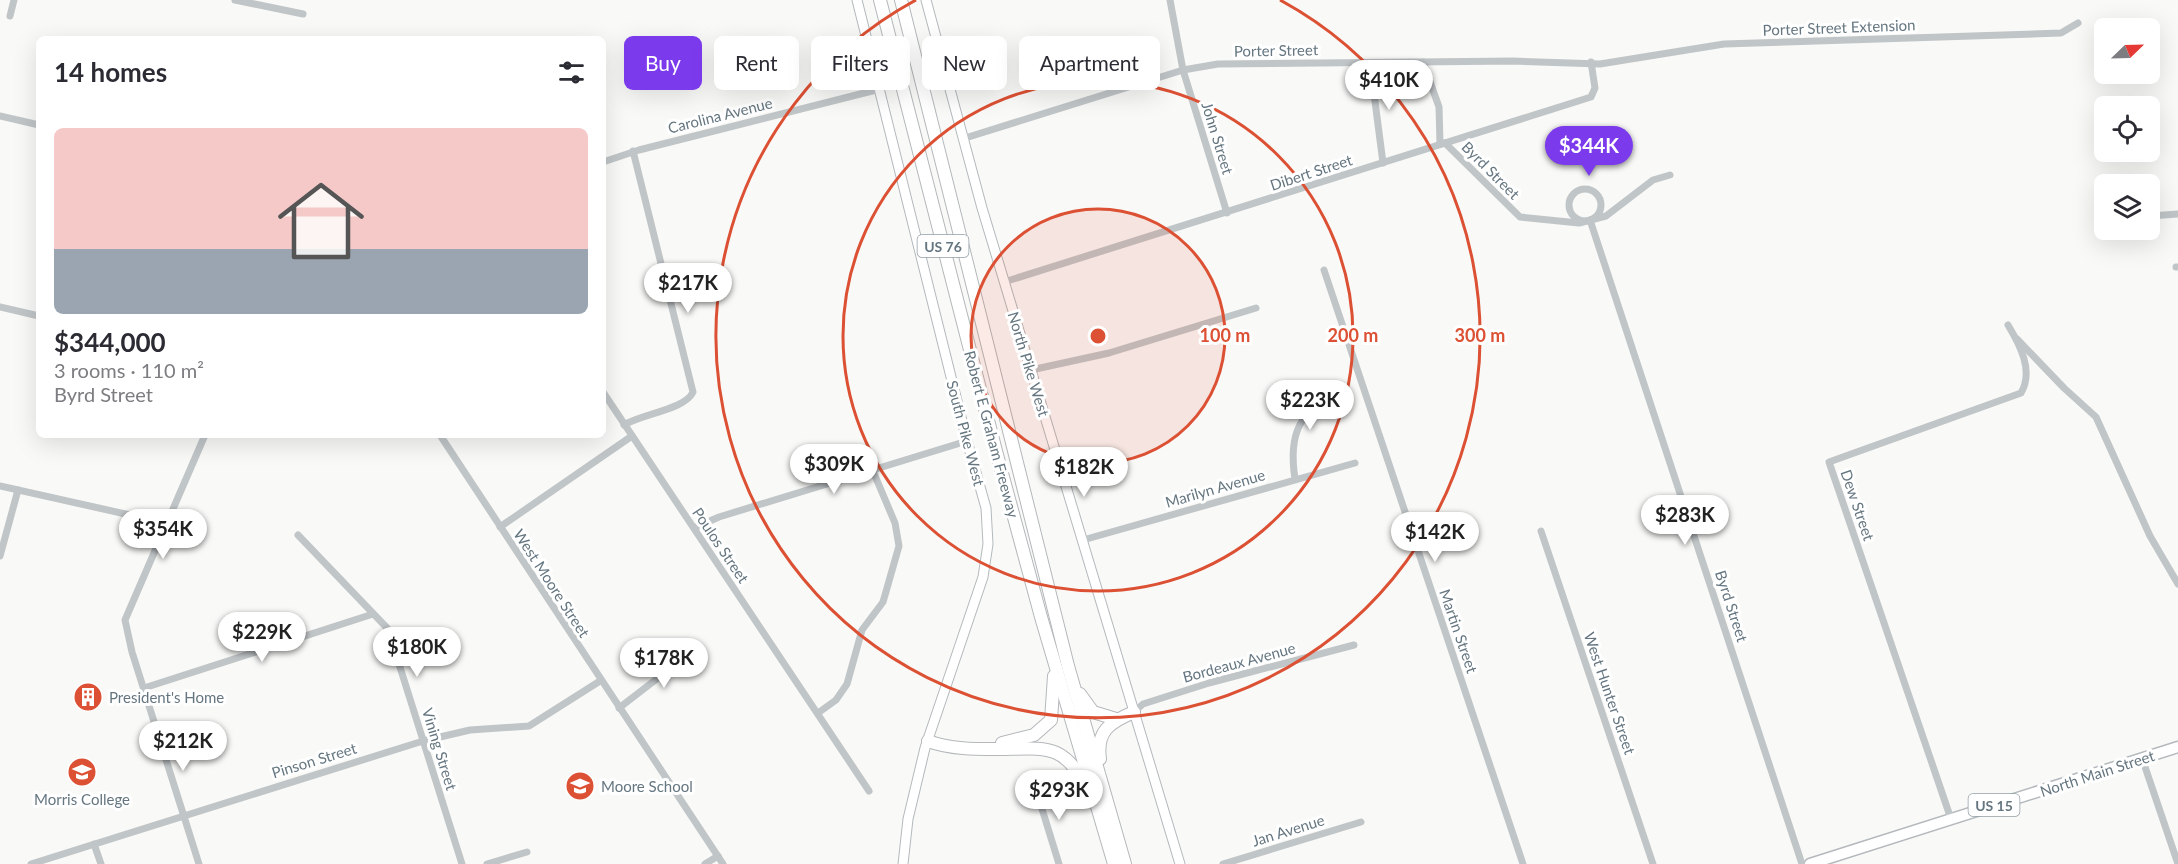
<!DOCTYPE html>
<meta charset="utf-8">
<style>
:root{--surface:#fff;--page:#f7f7f7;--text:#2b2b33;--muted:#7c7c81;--accent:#7c3aed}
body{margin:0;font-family:Lato,sans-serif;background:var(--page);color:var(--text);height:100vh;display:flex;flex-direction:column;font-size:22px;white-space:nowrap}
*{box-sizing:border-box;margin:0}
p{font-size:20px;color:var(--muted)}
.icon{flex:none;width:33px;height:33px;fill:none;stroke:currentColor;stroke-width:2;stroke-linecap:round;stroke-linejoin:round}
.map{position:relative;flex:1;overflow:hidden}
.drawer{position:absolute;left:36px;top:36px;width:570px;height:402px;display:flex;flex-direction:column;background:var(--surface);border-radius:9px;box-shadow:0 6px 24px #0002}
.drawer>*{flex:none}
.banner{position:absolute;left:624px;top:36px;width:570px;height:54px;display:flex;gap:12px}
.needle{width:39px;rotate:67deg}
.tools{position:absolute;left:2094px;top:18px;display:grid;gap:12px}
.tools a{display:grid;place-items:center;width:66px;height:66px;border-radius:9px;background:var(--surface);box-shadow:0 6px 24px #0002;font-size:30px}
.price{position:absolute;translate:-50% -51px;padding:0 14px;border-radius:21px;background:#fff;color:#222;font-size:20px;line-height:39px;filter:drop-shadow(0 2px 3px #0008)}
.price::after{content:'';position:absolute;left:50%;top:36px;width:18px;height:14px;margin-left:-9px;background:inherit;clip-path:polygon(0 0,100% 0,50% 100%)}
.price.selected{background:var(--accent);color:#fff}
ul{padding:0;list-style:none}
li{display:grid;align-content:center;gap:12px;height:318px;padding:0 18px}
li span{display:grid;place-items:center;height:186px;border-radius:9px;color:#555}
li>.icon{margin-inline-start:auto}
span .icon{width:108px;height:108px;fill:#fffc;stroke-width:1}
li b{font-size:26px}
h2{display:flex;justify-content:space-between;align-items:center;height:72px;padding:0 18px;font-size:26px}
.pill{padding:0 21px;border-radius:9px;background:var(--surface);box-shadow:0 6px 24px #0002;font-size:21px;line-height:54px}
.pill.selected{background:var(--accent);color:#fff}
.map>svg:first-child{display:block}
</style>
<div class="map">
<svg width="2178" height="864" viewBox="0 0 2178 864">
<rect width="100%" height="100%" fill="#f9f9f7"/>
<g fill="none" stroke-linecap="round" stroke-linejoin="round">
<!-- secondary casing -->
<g stroke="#b3b9bd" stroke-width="11">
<g id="secondary">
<path d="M857,0L967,441L986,508L988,544L983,577L925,748L908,819L903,864"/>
<path d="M926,0L982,208L1180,864"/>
</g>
</g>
<!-- primary casing -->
<g stroke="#b4b9bd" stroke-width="13">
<path id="primary" d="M1810,864L2178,747"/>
</g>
<!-- highway casing -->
<g stroke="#b4b8bb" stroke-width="14">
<g id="highway">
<path d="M880,0L996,451L1041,617L1114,864"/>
<path d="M901,0L1068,666L1125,864"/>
<path d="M1080,694L1093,712L1116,719"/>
<path d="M928,741C952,750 980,749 1006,749C1048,748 1065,745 1087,788"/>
<path d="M1002,743L1034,735L1051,720L1054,676"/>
<path d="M1100,759C1096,731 1110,722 1134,712"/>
</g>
</g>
<!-- street -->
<g stroke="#c0c5c8" stroke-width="7">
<path d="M235,0L303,14"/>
<path d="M1170,0L1183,70L1227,213"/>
<path d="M10,16L14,0"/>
<path d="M1423,62L1439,107L1440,144"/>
<path d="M1370,63L1383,163"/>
<path d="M0,116L39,125"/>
<path d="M962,139L1183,70L1218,64L1513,61L1600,64L1724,44L2061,33L2078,23"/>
<path d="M1445,143L1520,217L1579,223L1606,216L1653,180L1670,175"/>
<path d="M603,162L639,150L880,89"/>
<circle cx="1585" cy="205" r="16"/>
<path d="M2150,216L2178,214"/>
<path d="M1590,220L1802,864"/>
<path d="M2106,230L2111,234L2125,230"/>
<path d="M2176,267H2178"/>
<path d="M1324,270L1523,864"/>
<path d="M1004,282L1591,97L1595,88L1591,62"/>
<path d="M0,307L39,316"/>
<path d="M2017,339L2064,388L2096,417L2150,536L2178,584"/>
<path d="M1031,370L1109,353L1256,308"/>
<path d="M603,392L869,791"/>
<path d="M624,425C642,414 686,409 693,392L633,151"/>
<path d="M440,435L723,864"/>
<path d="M1295,479C1288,434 1299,409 1342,392"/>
<path d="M0,486L166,523"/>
<path d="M500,527L632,436"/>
<path d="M694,528L719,517L967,441"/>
<path d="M1541,531L1653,864"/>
<path d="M298,535L388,629L462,864"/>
<path d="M1083,540L1355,463"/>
<path d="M0,556L18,490"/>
<path d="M144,688L373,614"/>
<path d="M619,708L693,651"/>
<path d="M1134,712L1143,704L1209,683L1354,645"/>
<path d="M818,713L836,700L847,684L862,630L883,602L899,546L895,523L873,471"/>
<path d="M2142,758L2178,864"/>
<path d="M1035,786L1059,864"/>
<path d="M1951,819L1829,462L2021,393C2034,371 2020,345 2008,325"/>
<path d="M94,844L101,864"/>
<path d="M31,864L423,741L470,730L529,726L600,681"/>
<path d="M199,864L132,652L125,620L205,435"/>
<path d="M487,864L527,852"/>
<path d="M705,864L718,856"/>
<path d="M1223,864L1361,822"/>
</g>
<!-- secondary -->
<use href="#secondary" stroke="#fff" stroke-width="9"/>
<!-- primary -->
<use href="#primary" stroke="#fff" stroke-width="10"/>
<!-- highway -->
<use href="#highway" stroke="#fff" stroke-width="12"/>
</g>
<!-- distance rings -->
<circle cx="1098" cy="336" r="127" fill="#dc5033" fill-opacity=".12"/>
<g fill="none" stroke="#dc5033" stroke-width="3">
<circle cx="1098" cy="336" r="127"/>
<circle cx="1098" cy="336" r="255"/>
<path d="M1280 0A382 382 0 1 1 916 0"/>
</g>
<!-- icons -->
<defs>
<g id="building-disc" transform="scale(1.5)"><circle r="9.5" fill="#dc5033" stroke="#fff"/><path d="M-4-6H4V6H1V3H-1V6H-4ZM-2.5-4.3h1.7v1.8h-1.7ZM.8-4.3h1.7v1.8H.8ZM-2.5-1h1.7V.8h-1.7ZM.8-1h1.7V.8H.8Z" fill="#fff"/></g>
<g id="university-disc" transform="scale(1.5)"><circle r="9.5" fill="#dc5033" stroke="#fff"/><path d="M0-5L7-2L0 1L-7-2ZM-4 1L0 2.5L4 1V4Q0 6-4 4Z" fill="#fff"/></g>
<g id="school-disc" transform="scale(1.5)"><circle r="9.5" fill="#dc5033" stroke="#fff"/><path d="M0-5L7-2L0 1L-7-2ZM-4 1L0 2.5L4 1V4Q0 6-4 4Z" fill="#fff"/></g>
</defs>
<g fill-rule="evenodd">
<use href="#building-disc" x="88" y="697"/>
<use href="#university-disc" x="82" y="772"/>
<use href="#school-disc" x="580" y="786"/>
</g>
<g text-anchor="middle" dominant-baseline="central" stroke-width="6" stroke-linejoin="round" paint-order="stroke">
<!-- shield labels -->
<g fill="#fff" stroke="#939fa6" stroke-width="1.5">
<rect x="917.5" y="235" width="51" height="22" rx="4.5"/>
<rect x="1968.5" y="794" width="51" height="22" rx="4.5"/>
</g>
<g font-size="14" font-weight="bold" fill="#657680">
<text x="943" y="246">US 76</text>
<text x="1994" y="805">US 15</text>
</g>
<!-- street labels -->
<g font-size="15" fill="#657680" stroke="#fff">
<text transform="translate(1839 27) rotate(-2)">Porter Street Extension</text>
<text transform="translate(1276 50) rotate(-1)">Porter Street</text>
<text transform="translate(720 115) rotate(-14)">Carolina Avenue</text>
<text transform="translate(1218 138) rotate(73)">John Street</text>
<text transform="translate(1491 170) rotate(45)">Byrd Street</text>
<text transform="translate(1311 172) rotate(-18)">Dibert Street</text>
<text transform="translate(1029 364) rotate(73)">North Pike West</text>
<text transform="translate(966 433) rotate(75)">South Pike West</text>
<text transform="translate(992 434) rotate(75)">Robert E Graham Freeway</text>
<text transform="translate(1215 488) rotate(-16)">Marilyn Avenue</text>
<text transform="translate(1858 505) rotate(71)">Dew Street</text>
<text transform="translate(721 545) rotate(56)">Poulos Street</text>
<text transform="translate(552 583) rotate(57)">West Moore Street</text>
<text transform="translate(1732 606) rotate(72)">Byrd Street</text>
<text transform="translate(1459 631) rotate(71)">Martin Street</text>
<text transform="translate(1239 662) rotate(-15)">Bordeaux Avenue</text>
<text transform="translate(1610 693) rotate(71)">West Hunter Street</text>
<text transform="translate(440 749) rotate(73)">Vining Street</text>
<text transform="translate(314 760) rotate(-17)">Pinson Street</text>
<text transform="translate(2097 773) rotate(-18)">North Main Street</text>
<text transform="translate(1288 830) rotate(-17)">Jan Avenue</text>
</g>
<!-- poi labels -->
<g font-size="15" fill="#657680" stroke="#fff" text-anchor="start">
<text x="109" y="697">President's Home</text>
<text x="601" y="786">Moore School</text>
<text x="82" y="799" text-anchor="middle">Morris College</text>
</g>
</g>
<circle cx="1098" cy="336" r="9" fill="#dc5033" stroke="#fff" stroke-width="3"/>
<g font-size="18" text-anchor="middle" font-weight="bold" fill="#dc5033" stroke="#fff" stroke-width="6" stroke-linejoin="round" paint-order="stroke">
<text x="1225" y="342">100 m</text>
<text x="1353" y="342">200 m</text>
<text x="1480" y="342">300 m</text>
</g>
</svg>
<div class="tools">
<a><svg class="needle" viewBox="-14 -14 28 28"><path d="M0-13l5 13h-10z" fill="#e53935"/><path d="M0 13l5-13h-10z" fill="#7c7c81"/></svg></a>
<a><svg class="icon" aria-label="locate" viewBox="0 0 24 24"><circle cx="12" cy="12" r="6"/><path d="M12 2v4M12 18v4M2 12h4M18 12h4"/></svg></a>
<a><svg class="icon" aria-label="layers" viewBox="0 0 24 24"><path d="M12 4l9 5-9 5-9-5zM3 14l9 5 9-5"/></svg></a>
</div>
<b class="price" style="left:1389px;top:111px">$410K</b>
<b class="price selected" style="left:1589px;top:177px">$344K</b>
<b class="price" style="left:688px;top:314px">$217K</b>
<b class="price" style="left:1310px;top:431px">$223K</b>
<b class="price" style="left:834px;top:495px">$309K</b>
<b class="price" style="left:1084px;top:498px">$182K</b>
<b class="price" style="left:1685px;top:546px">$283K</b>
<b class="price" style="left:163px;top:560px">$354K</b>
<b class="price" style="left:1435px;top:563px">$142K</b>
<b class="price" style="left:262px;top:663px">$229K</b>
<b class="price" style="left:417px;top:678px">$180K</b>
<b class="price" style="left:664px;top:689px">$178K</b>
<b class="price" style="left:183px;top:772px">$212K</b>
<b class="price" style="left:1059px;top:821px">$293K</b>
<div class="banner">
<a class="pill selected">Buy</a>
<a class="pill">Rent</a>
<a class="pill">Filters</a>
<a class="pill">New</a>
<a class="pill">Apartment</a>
</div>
<section class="drawer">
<h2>14 homes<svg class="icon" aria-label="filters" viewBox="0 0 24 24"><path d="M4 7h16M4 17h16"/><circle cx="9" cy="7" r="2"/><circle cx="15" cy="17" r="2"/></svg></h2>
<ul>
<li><span style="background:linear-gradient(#f6c9c9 65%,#9aa5b1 0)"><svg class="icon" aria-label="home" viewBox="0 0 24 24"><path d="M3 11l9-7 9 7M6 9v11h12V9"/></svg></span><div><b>$344,000</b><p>3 rooms · 110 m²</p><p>Byrd Street</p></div></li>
</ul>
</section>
</div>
